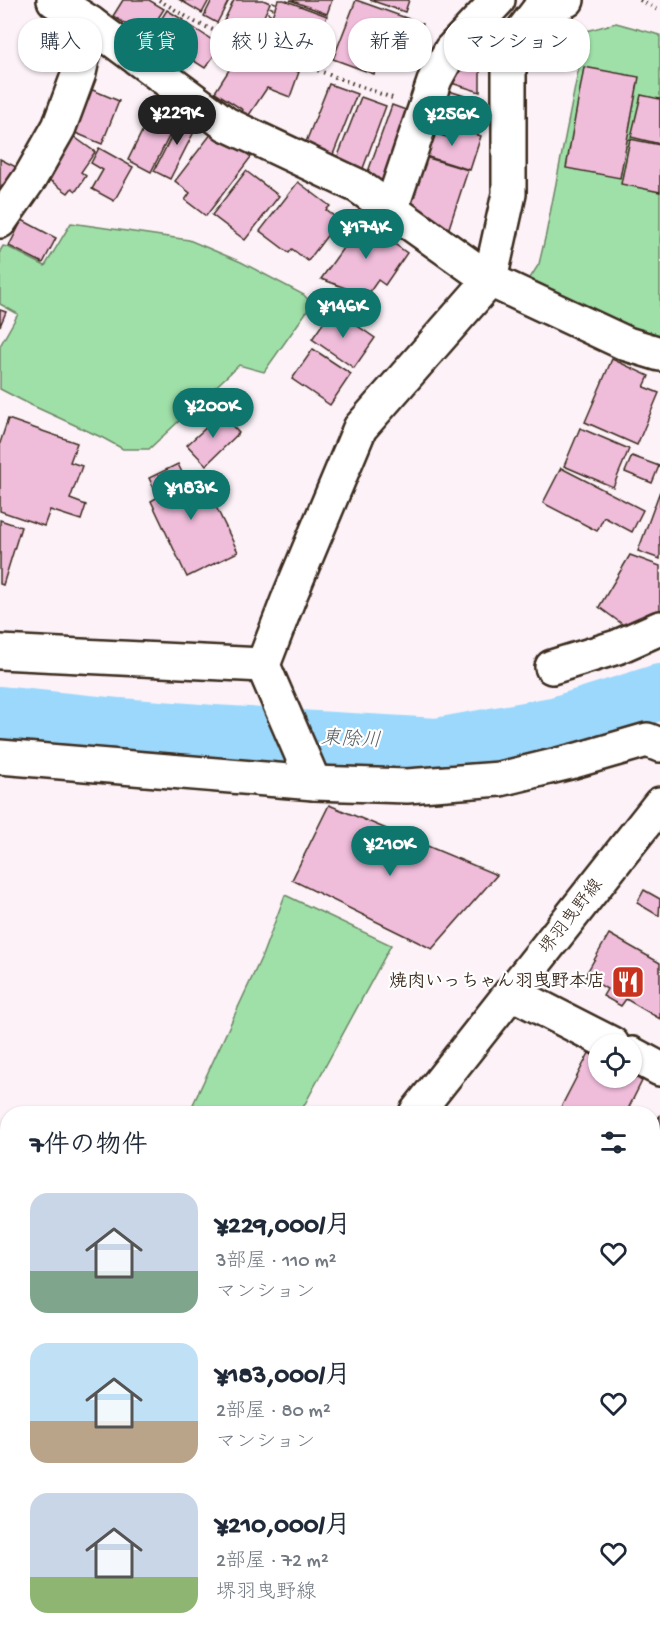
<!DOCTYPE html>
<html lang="ja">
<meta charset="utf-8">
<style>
:root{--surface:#fff;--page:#f6f6f7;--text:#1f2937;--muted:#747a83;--accent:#0f766e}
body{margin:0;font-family:"Gochi Hand","Klee One",sans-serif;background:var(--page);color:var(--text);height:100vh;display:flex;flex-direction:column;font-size:22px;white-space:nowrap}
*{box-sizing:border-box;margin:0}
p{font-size:20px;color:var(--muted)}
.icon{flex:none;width:33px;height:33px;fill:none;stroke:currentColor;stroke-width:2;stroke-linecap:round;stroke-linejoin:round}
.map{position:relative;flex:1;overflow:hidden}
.side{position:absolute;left:0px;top:1106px;width:660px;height:536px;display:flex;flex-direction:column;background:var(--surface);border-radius:24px 24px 0 0;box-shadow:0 2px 4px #0004}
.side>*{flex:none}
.guide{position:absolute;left:18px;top:18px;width:624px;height:54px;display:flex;gap:12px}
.controls{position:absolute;left:588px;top:1034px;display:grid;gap:12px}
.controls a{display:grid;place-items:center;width:54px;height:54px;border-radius:50%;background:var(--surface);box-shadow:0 2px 4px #0004;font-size:30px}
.price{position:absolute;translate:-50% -51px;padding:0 14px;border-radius:21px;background:var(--accent);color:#fff;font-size:20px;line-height:39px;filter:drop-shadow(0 2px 3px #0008)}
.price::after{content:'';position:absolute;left:50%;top:36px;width:18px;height:14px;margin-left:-9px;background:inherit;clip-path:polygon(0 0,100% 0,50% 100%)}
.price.current{background:#222;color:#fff}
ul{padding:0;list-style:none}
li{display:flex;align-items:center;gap:18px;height:150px;padding:0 30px}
li span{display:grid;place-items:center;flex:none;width:168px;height:120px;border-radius:18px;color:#555}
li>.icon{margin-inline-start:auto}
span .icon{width:72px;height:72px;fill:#fffc;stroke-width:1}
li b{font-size:26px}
h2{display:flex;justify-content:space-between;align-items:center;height:72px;padding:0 30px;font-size:26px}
.chip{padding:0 21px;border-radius:24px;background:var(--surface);box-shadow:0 2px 4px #0004;font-size:21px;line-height:54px}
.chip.current{background:var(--accent);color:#fff}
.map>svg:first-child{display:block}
</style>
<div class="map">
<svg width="660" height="1640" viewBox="0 0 660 1640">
<rect width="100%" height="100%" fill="#fcf2f8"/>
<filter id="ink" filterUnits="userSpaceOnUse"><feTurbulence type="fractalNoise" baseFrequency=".0167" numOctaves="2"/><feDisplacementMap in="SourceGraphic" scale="12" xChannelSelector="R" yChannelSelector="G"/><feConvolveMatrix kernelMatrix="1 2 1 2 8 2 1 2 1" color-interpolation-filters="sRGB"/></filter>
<g filter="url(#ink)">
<!-- green -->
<g fill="#9fe0a9" stroke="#6d8564" stroke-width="1.5">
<path d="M616,23L660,35V337L523,289L539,264L546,234L586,31Z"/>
<path d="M71,223L189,240L241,262L304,295L312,304L264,372L239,365L149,449H123L103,438L31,405L0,389V346L18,314L0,304V251L3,246L8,247L45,266Z"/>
<path d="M285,895L391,945L300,1113H189L262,956Z"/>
</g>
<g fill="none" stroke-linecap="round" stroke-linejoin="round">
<!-- river -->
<path stroke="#9bd8fc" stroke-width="56" d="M0,714L119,726L213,733L437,746L558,724L660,692"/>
</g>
<!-- building -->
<g fill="#efbcda" stroke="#3b2a1e" stroke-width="1.5">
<path d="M123,0H149L164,9L146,37L113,16Z"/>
<path d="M180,0H209L202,13Z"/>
<path d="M212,0H229L217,23L204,16Z"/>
<path d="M234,0H263L270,3L253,40L222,25Z"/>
<path d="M278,0H284L327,16L318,40L312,39L308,50L292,44L290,51L270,44L273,37L265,34Z"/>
<path d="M290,0H332L327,14Z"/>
<path d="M356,0L423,24L409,64L381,54L374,74L333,59Z"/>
<path d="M370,0H409L405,12Z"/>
<path d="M167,10L183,20L162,53L146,43Z"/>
<path d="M185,22L221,46L205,68L188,57L181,68L162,55Z"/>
<path d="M497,24L481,60L461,53Z"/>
<path d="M243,48L261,59L262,57L299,72L290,97L267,88L245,121L238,117L243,110L215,92Z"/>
<path d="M460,57L480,64V92L445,81Z"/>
<path d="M584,67L639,77L620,178L566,168Z"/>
<path d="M329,84L357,94L332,157L304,147Z"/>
<path d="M83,86L119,101L102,144L66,129Z"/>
<path d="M443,89L468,97L463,114L457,113L454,126L448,124L445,135L431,130Z"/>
<path d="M160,95L184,107L151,172L128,160Z"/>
<path d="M641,95L660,99V144L631,137Z"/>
<path d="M361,97L386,106L362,171L336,161Z"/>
<path d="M392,105L414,113L384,187L365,180Z"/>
<path d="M184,112L200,120L170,179L154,171Z"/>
<path d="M451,127L481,136L470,170L419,154L426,131L447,137Z"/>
<path d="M215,129L251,157L206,216L185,200L190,193L175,181Z"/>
<path d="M66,131L95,152L81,172L86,176L76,191L72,188L68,193L38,172Z"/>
<path d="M630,139L660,145V192L621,184Z"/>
<path d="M99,148L133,167L114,201L92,189L103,170L91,163Z"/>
<path d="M415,154L468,170L446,237L408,211Z"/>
<path d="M0,159L18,168L0,201Z"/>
<path d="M246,171L279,196L245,240L212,215Z"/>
<path d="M298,182L330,206L326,210L339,220L308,261L292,249L289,253L260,231Z"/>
<path d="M22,220L56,238L43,263L9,246Z"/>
<path d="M363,220L379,232L384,226L397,235L392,242L407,253L385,285L378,280L367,296L321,279Z"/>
<path d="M333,309L375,338L354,368L312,339Z"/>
<path d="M0,310L6,312L0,326Z"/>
<path d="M313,349L351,374L330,405L292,379Z"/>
<path d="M612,359L649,376L644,387L659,393L637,445L585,422Z"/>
<path d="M221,414L239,433L206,465L187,445Z"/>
<path d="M8,419L77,443L70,462L82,466L70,499L86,505L81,520L50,510L44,526L0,511V443Z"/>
<path d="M580,428L629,449L613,487L564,466Z"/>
<path d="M632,456L659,466L652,483L625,472Z"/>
<path d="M178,464L187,483L201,476L238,552L187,577L151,501L158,497L149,478Z"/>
<path d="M561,468L643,510L632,532L604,517L597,531L543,503Z"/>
<path d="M660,491V559L638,551Z"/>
<path d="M0,520L21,527L3,585L0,584Z"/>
<path d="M630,555L660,566V616L629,629L599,607Z"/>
<path d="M329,805L497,875L432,949L292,880Z"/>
<path d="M644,890L660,899L659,916L637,903Z"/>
<path d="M609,934L660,963V1019L626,999L621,1006L603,996L607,989L585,976Z"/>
<path d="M589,1053L598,1058V1077H632V1075L642,1081L626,1113H558Z"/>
<path d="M660,1115V1204L658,1208L652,1205V1129Z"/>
<path d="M655,1211L660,1214V1240L652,1236V1216Z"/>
<path d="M0,1378L8,1382V1451L0,1464Z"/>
<path d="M652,1499L660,1504V1530L656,1537L652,1535Z"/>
<path d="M0,1515L8,1520L7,1555L0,1551Z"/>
<path d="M138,1634H165L170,1640H142Z"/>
<path d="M168,1634H195L186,1640H173Z"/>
<path d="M220,1634H229L232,1638L230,1640H225Z"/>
<path d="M408,1634H413L422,1640H403Z"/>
<path d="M428,1634H471L473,1635L470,1640H430L426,1637Z"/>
<path d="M484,1634H518L525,1638L524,1640H489L483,1636Z"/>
<path d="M558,1634H611L607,1640H557L555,1639Z"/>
</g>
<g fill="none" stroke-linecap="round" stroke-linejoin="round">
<!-- service casing -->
<g stroke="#3b2a1e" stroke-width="22">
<g id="service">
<path d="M652,1368L660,1372"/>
<path d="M304,1634V1640"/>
<path d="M390,1640L394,1634"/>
</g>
</g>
<!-- minor casing -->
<g stroke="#3b2a1e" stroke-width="38">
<g id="minor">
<path d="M54,0L90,23L226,124L358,186L490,280L627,344L660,354"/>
<path d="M391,209L435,79L451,50L498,0"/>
<path d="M0,221L30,178L59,127L79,73L90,23"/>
<path d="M0,652L263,665"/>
<path d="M552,667L617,647L660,628"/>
<path d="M0,757L314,783L407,786L500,779L574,761L647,740L660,745"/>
<path d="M314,783L263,665L288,600L360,428L490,280L509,194V49L541,7L567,0"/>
<path d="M512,993L612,1044"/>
<path d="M632,1054L660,1069"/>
</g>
</g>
<!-- primary casing -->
<g stroke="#3b2a1e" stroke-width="38">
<g id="primary">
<path d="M416,1113L660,804"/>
<path d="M0,1638L8,1629"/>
</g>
</g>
<!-- path -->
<g stroke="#3b2a1e" stroke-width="4" stroke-dasharray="1.5 4.5" stroke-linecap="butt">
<path d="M159,0L195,22L238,41L395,99"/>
<path d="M640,0L660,11"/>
<path d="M254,47L275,0"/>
</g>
<!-- service -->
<use href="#service" stroke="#fff" stroke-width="18"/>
<!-- minor -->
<use href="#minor" stroke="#fff" stroke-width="33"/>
<!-- primary -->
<use href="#primary" stroke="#fff" stroke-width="33"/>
</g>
</g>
<!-- icons -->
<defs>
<g id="restaurant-square" transform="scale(1.725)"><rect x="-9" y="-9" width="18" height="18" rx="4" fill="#c8321e" stroke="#fff"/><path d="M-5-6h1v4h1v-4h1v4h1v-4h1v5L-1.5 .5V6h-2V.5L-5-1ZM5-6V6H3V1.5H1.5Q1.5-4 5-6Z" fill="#fff"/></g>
</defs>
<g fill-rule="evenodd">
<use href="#restaurant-square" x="628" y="982"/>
</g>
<g text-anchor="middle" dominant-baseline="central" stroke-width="4.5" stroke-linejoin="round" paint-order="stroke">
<!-- street labels -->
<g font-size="18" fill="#3b2a1e" stroke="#fff">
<text transform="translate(572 917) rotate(-52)">堺羽曳野線</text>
</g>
<!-- poi labels -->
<g font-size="18" font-weight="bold" fill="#3b2a1e" stroke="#fff" text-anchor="end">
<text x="605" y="982">焼肉いっちゃん羽曳野本店</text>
</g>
<!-- water labels -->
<g font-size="20" font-style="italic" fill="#585e61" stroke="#fff">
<text transform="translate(351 741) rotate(3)">東除川</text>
</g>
</g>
</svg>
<div class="controls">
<a><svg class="icon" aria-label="locate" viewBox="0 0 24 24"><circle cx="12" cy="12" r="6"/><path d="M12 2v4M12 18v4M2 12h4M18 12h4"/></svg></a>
</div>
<b class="price current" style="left:177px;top:146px">¥229K</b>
<b class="price" style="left:452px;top:147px">¥256K</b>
<b class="price" style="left:366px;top:260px">¥174K</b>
<b class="price" style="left:343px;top:339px">¥146K</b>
<b class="price" style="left:213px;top:439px">¥200K</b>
<b class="price" style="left:191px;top:521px">¥183K</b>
<b class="price" style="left:390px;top:877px">¥210K</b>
<div class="guide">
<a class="chip">購入</a>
<a class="chip current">賃貸</a>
<a class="chip">絞り込み</a>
<a class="chip">新着</a>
<a class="chip">マンション</a>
</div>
<section class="side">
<h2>7件の物件<svg class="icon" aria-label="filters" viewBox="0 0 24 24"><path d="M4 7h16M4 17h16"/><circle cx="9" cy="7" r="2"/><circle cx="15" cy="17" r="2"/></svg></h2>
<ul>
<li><span style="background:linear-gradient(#c9d6e8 65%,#7fa58c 0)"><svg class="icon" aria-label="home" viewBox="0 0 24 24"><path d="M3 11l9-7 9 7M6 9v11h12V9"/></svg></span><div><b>¥229,000/月</b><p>3部屋 · 110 m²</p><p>マンション</p></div><svg class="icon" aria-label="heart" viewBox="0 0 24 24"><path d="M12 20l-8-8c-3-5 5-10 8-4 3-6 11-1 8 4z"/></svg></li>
<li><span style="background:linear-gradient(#bfe0f5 65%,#b9a48a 0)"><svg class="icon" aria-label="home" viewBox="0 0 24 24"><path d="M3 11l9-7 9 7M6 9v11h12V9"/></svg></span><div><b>¥183,000/月</b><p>2部屋 · 80 m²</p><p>マンション</p></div><svg class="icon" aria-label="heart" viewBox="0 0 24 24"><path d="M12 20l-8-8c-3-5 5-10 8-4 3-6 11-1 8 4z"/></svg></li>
<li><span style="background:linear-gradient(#c9d6e8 70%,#8fb573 0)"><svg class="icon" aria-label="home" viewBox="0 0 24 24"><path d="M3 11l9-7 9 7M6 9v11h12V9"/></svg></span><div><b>¥210,000/月</b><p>2部屋 · 72 m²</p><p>堺羽曳野線</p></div><svg class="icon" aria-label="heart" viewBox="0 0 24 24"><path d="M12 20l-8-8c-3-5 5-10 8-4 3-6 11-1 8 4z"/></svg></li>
</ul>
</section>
</div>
